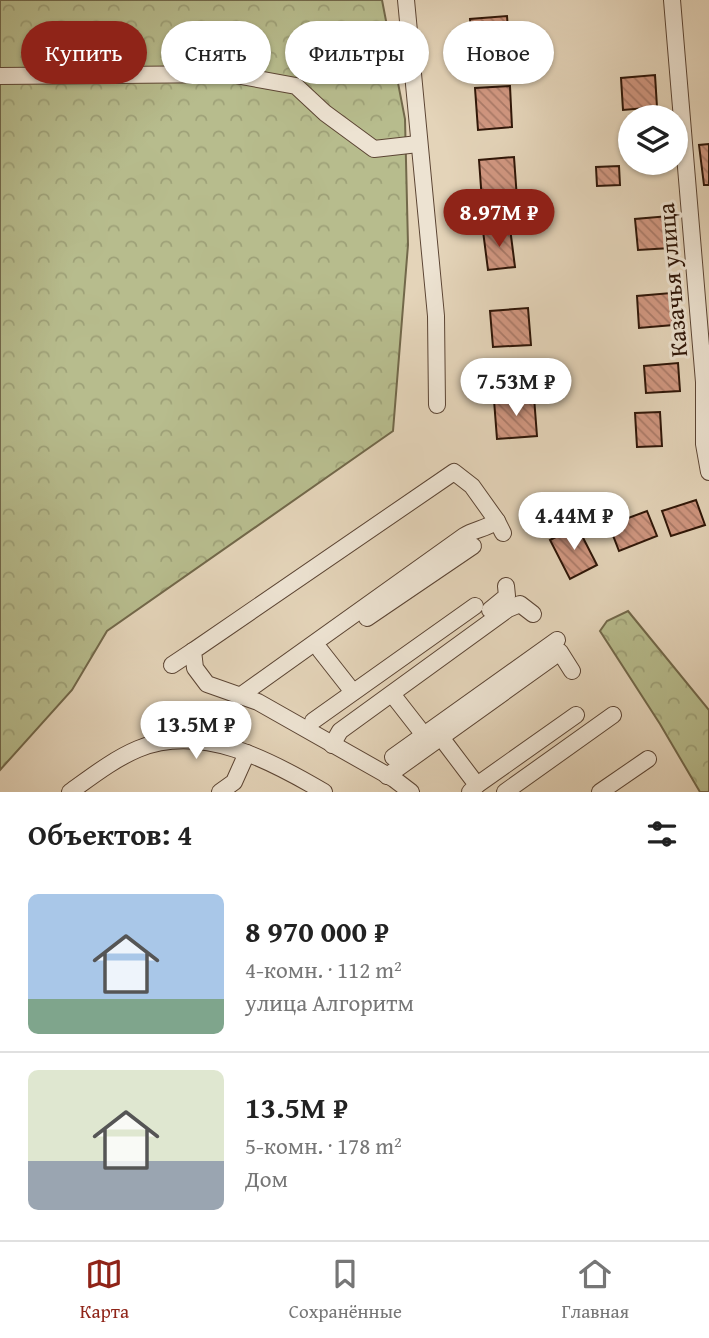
<!DOCTYPE html>
<html lang="ru">
<meta charset="utf-8">
<style>
:root{--surface:#fff;--page:#f2f2f2;--text:#222;--muted:#767676;--line:#e0e0e0;--accent:#8f2418}
body{margin:0;font-family:"Gentium Book Plus",serif;background:var(--page);color:var(--text);height:100vh;display:flex;flex-direction:column;font-size:26px;white-space:nowrap}
*{box-sizing:border-box;margin:0}
p{font-size:23px;color:var(--muted)}
.icon{flex:none;width:38px;height:38px;fill:none;stroke:currentColor;stroke-width:2;stroke-linecap:round;stroke-linejoin:round}
.map{position:relative;height:792px;overflow:hidden}
.sheet{display:flex;flex-direction:column;background:var(--surface);flex:1}
.sheet>*{flex:none}
.top-card{position:absolute;left:21px;top:21px;width:668px;height:63px;display:flex;gap:14px}
.fabs{position:absolute;left:618px;top:105px;display:grid;gap:14px}
.fabs a{display:grid;place-items:center;width:70px;height:70px;border-radius:50%;background:var(--surface);box-shadow:0 2px 5px #0004;font-size:35px}
.price{position:absolute;translate:-50% -60px;padding:0 16px;border-radius:24px;background:#fff;color:#222;font-size:23px;line-height:46px;filter:drop-shadow(0 2px 4px #0008)}
.price::after{content:'';position:absolute;left:50%;top:42px;width:21px;height:16px;margin-left:-10px;background:inherit;clip-path:polygon(0 0,100% 0,50% 100%)}
.price.active{background:var(--accent);color:#fff}
ul{padding:0;list-style:none}
li{display:flex;align-items:center;gap:21px;height:175px;padding:0 28px}
li+li{border-top:2px solid var(--line)}
li span{display:grid;place-items:center;flex:none;width:196px;height:140px;border-radius:10px;color:#555}
li>.icon{margin-inline-start:auto}
span .icon{width:84px;height:84px;fill:#fffc;stroke-width:1}
li b{font-size:30px}
h2{display:flex;justify-content:space-between;align-items:center;height:84px;padding:0 28px;font-size:30px}
.chip{padding:0 24px;border-radius:32px;background:var(--surface);box-shadow:0 2px 5px #0004;font-size:24px;line-height:63px}
.chip.active{background:var(--accent);color:#fff}
.tabs{display:flex;justify-content:space-around;align-items:center;height:98px;border-top:2px solid var(--line);background:var(--surface);font-size:19px;color:var(--muted)}
.tabs a{display:grid;justify-items:center;gap:4px}
.tabs .active{color:var(--accent)}
.map>svg:first-child{display:block}
</style>
<div class="map">
<svg width="709" height="792" viewBox="0 0 709 792">
<defs>
<pattern id="forest-crowns" width="20" height="18" patternUnits="userSpaceOnUse" patternTransform="scale(1.75)"><rect width="20" height="18" fill="#b7bc8d"/><path d="M2 6a3 3 0 1 1 6 0M12 15a3 3 0 1 1 6 0" fill="none" stroke="#9ea178"/></pattern>
<pattern id="building-back-hatch" width="6" height="6" patternUnits="userSpaceOnUse" patternTransform="scale(1.75)"><rect width="6" height="6" fill="#d19781"/><path d="M-1 5l2 2M0 0l6 6M5-1l2 2" fill="none" stroke="#aa7a68"/></pattern>
</defs>
<rect width="100%" height="100%" fill="#e4d4b9"/>
<filter id="stains"><feTurbulence type="fractalNoise" baseFrequency=".00286" numOctaves="4"/><feColorMatrix values="0 0 0 0 .2 0 0 0 0 .09 0 0 0 0 .02 0 0 0 .5 -.17"/></filter>
<radialGradient id="worn" r=".72"><stop offset=".6" stop-color="#630" stop-opacity="0"/><stop offset="1" stop-color="#630" stop-opacity=".3"/></radialGradient>
<!-- forest -->
<g fill="url(#forest-crowns)" stroke="#72684a" stroke-width="2">
<path d="M0,0H382L405,119L408,245L393,431L107,631L72,690L0,770Z"/>
<path d="M628,611L709,710V792H700L660,724L600,631L607,621Z"/>
</g>
<!-- building -->
<g fill="url(#building-back-hatch)" stroke="#2e1507" stroke-width="2">
<path d="M507,16L510,58L473,61L470,19Z"/>
<path d="M655,75L657,107L623,110L621,78Z"/>
<path d="M510,86L512,127L478,130L475,88Z"/>
<path d="M709,144V185H704L699,145Z"/>
<path d="M514,157L517,199L482,201L479,160Z"/>
<path d="M619,166L620,185L597,186L596,167Z"/>
<path d="M669,216L671,248L638,250L635,219Z"/>
<path d="M510,228L515,267L488,270L483,231Z"/>
<path d="M671,293L673,325L639,328L637,296Z"/>
<path d="M528,308L531,345L493,347L490,311Z"/>
<path d="M678,363L680,391L646,393L644,366Z"/>
<path d="M534,397L537,436L497,439L494,400Z"/>
<path d="M660,412L662,446L637,447L635,413Z"/>
<path d="M696,500L705,525L671,536L662,511Z"/>
<path d="M647,511L657,536L619,551L609,525Z"/>
<path d="M577,526L597,565L570,579L550,540Z"/>
</g>
<g fill="none" stroke-linecap="round" stroke-linejoin="round">
<!-- minor casing -->
<g stroke="#5c4534" stroke-width="18">
<g id="minor">
<path d="M406,0L436,316L437,405"/>
<path d="M672,0L704,382V444L709,472"/>
<path d="M0,76L230,74L296,86L325,113L374,149L418,144"/>
<path d="M490,610L507,596L506,586"/>
<path d="M367,618L473,546"/>
<path d="M320,650L353,692"/>
<path d="M172,665L193,651"/>
<path d="M392,694L424,735"/>
<path d="M240,696L464,536C475,529 486,529 497,521L503,533"/>
<path d="M313,721L475,606"/>
<path d="M446,744L477,785L470,792"/>
<path d="M332,745L340,731L508,609L520,604L533,614"/>
<path d="M393,757L557,640"/>
<path d="M387,776L560,652L572,671"/>
<path d="M477,785L576,715"/>
<path d="M70,792C91,777 114,759 138,749C201,723 270,760 324,792"/>
<path d="M220,792L234,782L247,753"/>
<path d="M411,792L394,779L258,702L207,684L195,668L193,651L454,472L472,486L497,521"/>
<path d="M505,792L613,715"/>
<path d="M600,792L648,759"/>
</g>
</g>
<!-- minor -->
<use href="#minor" stroke="#ede3d2" stroke-width="16"/>
</g>
<g text-anchor="middle" dominant-baseline="central" stroke-width="6" stroke-linejoin="round" paint-order="stroke">
<!-- street labels -->
<g font-size="24" fill="#2e1507" stroke="#ede3d2">
<text transform="translate(672 280) rotate(-95)">Казачья улица</text>
</g>
</g>
<rect width="100%" height="100%" filter="url(#stains)"/>
<rect width="100%" height="100%" fill="url(#worn)"/>
</svg>
<div class="fabs">
<a><svg class="icon" aria-label="layers" viewBox="0 0 24 24"><path d="M12 4l9 5-9 5-9-5zM3 14l9 5 9-5"/></svg></a>
</div>
<b class="price active" style="left:499px;top:249px">8.97M ₽</b>
<b class="price" style="left:516px;top:418px">7.53M ₽</b>
<b class="price" style="left:574px;top:552px">4.44M ₽</b>
<b class="price" style="left:196px;top:761px">13.5M ₽</b>
<div class="top-card">
<a class="chip active">Купить</a>
<a class="chip">Снять</a>
<a class="chip">Фильтры</a>
<a class="chip">Новое</a>
</div>
</div>
<section class="sheet">
<h2>Объектов: 4<svg class="icon" aria-label="filters" viewBox="0 0 24 24"><path d="M4 7h16M4 17h16"/><circle cx="9" cy="7" r="2"/><circle cx="15" cy="17" r="2"/></svg></h2>
<ul>
<li><span style="background:linear-gradient(#a9c7e8 75%,#7fa58c 0)"><svg class="icon" aria-label="home" viewBox="0 0 24 24"><path d="M3 11l9-7 9 7M6 9v11h12V9"/></svg></span><div><b>8 970 000 ₽</b><p>4-комн. · 112 m²</p><p>улица Алгоритм</p></div></li>
<li><span style="background:linear-gradient(#dfe7d0 65%,#9aa5b1 0)"><svg class="icon" aria-label="home" viewBox="0 0 24 24"><path d="M3 11l9-7 9 7M6 9v11h12V9"/></svg></span><div><b>13.5M ₽</b><p>5-комн. · 178 m²</p><p>Дом</p></div></li>
</ul>
</section>
<nav class="tabs">
<a class="active"><svg class="icon" aria-label="map" viewBox="0 0 24 24"><path d="M3 6l6-2 6 2 6-2v14l-6 2-6-2-6 2zM9 4v14M15 6v14"/></svg>Карта</a>
<a><svg class="icon" aria-label="saved" viewBox="0 0 24 24"><path d="M7 4h10v16l-5-4-5 4z"/></svg>Сохранённые</a>
<a><svg class="icon" aria-label="home" viewBox="0 0 24 24"><path d="M3 11l9-7 9 7M6 9v11h12V9"/></svg>Главная</a>
</nav>
